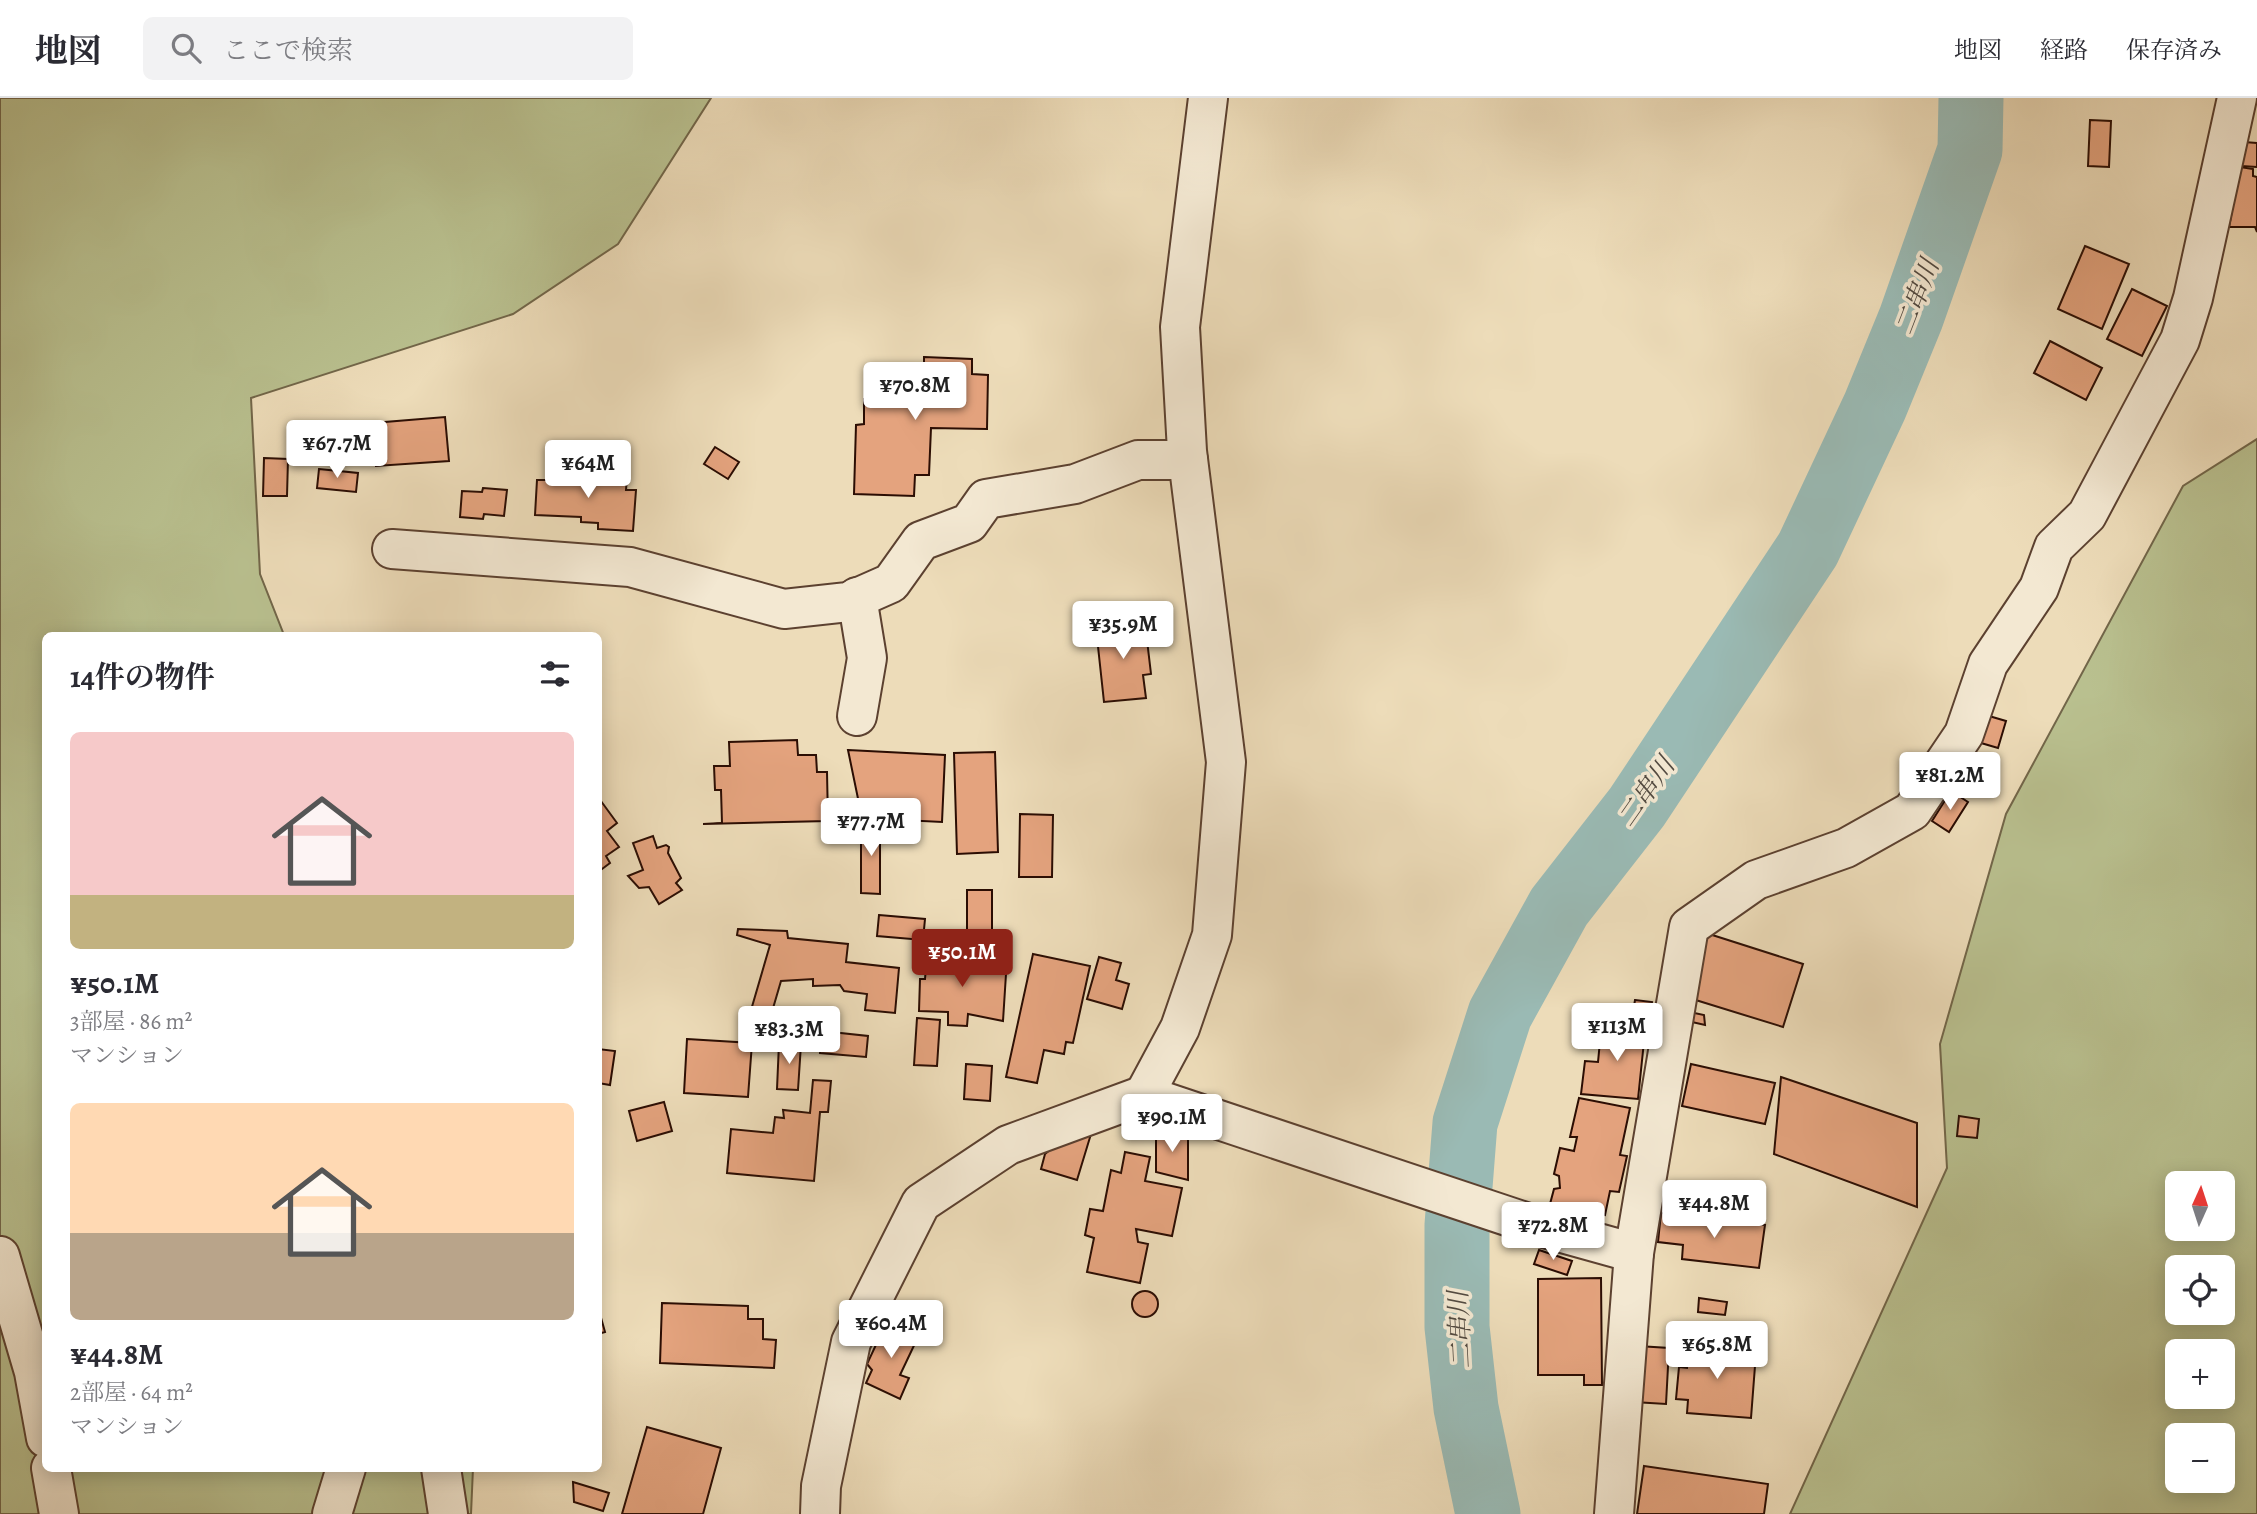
<!DOCTYPE html>
<html lang="ja">
<meta charset="utf-8">
<style>
:root{--surface:#fff;--page:#f2f2f3;--text:#2b2b33;--muted:#7c7c81;--line:#e1e1e2;--accent:#8f2418}
body{margin:0;font-family:Alegreya,"Noto Serif JP",serif;background:var(--page);color:var(--text);height:100vh;display:flex;flex-direction:column;font-size:26px;white-space:nowrap}
*{box-sizing:border-box;margin:0}
p{font-size:23px;color:var(--muted)}
.icon{flex:none;width:38px;height:38px;fill:none;stroke:currentColor;stroke-width:2;stroke-linecap:round;stroke-linejoin:round}
.map{position:relative;flex:1;overflow:hidden}
.sheet{position:absolute;left:42px;top:534px;width:560px;height:840px;display:flex;flex-direction:column;background:var(--surface);border-radius:10px;box-shadow:0 4px 18px #0003}
.sheet>*{flex:none}
.needle{width:46px;rotate:3deg}
.fabs{position:absolute;left:2165px;top:1073px;display:grid;gap:14px}
.fabs a{display:grid;place-items:center;width:70px;height:70px;border-radius:10px;background:var(--surface);box-shadow:0 4px 18px #0003;font-size:35px}
.price{position:absolute;translate:-50% -60px;padding:0 16px;border-radius:7px;background:#fff;color:#222;font-size:23px;line-height:46px;filter:drop-shadow(0 2px 4px #0008)}
.price::after{content:'';position:absolute;left:50%;top:42px;width:21px;height:16px;margin-left:-10px;background:inherit;clip-path:polygon(0 0,100% 0,50% 100%)}
.price.active{background:var(--accent);color:#fff}
ul{padding:0;list-style:none}
li{display:grid;align-content:center;gap:14px;height:371px;padding:0 28px}
li span{display:grid;place-items:center;height:217px;border-radius:10px;color:#555}
li>.icon{margin-inline-start:auto}
span .icon{width:126px;height:126px;fill:#fffc;stroke-width:1}
li b{font-size:30px}
h2{display:flex;justify-content:space-between;align-items:center;height:84px;padding:0 28px;font-size:30px}
header{display:flex;align-items:center;gap:42px;box-sizing:border-box;height:98px;padding:0 35px;background:var(--surface);border-bottom:2px solid var(--line)}
header strong{font-size:33px}
nav{display:flex;gap:38px;margin-inline-start:auto;font-size:24px}
.search{width:490px;height:63px;background:var(--page);display:flex;align-items:center;gap:18px;box-sizing:border-box;padding:0 24px;border-radius:10px;color:var(--muted);font-size:26px}
.map>svg:first-child{display:block}
</style>
<header>
<strong>地図</strong>
<div class="search"><svg class="icon" aria-label="search" viewBox="0 0 24 24"><circle cx="10" cy="10" r="6"/><path d="M15 15l6 6"/></svg>ここで検索</div>
<nav><a>地図</a><a>経路</a><a>保存済み</a></nav>
</header>
<div class="map">
<svg width="2257" height="1416" viewBox="0 0 2257 1416">
<rect width="100%" height="100%" fill="#eddcb9"/>
<filter id="stains"><feTurbulence type="fractalNoise" baseFrequency=".00286" numOctaves="4"/><feColorMatrix values="0 0 0 0 .2 0 0 0 0 .09 0 0 0 0 .02 0 0 0 .5 -.17"/></filter>
<radialGradient id="worn" r=".72"><stop offset=".6" stop-color="#630" stop-opacity="0"/><stop offset="1" stop-color="#630" stop-opacity=".3"/></radialGradient>
<!-- green -->
<g fill="#b9c08f" stroke="#726649" stroke-width="2" fill-rule="evenodd">
<path d="M0,0H711L618,146L513,216L251,300L260,476L284,537H46V1370H473L471,1416H0Z"/>
<path d="M2257,341V1416H1790L1947,1070L1940,946L2006,716L2183,388ZM2177,1085H2222V1130H2177ZM2177,1169H2222V1214H2177ZM2177,1253H2222V1298H2177ZM2177,1337H2222V1382H2177Z"/>
</g>
<g fill="none" stroke-linecap="round" stroke-linejoin="round">
<!-- river -->
<path stroke="#9abab4" stroke-width="65" d="M1488,1416L1466,1310L1457,1229V1127L1465,1025L1500,916L1559,809L1637,709L1808,451L1875,308L1911,220L1970,52L1971,0"/>
</g>
<!-- building -->
<g fill="#e4a37e" stroke="#2b0d03" stroke-width="2">
<path d="M2090,22L2111,23L2109,69L2088,68Z"/>
<path d="M2244,44L2257,45V69L2241,68Z"/>
<path d="M2240,69L2253,71V78L2257,79V134L2255,129H2229Z"/>
<path d="M2085,148L2129,166L2102,231L2058,211Z"/>
<path d="M2132,191L2167,208L2142,258L2107,241Z"/>
<path d="M2050,243L2102,270L2086,302L2034,275Z"/>
<path d="M924,259L972,261V276L988,277L987,331L931,330L929,377H915L914,398L854,396L856,327L864,326V301L876,302L877,278L899,279V268L914,269L913,276H924Z"/>
<path d="M445,319L449,363L376,368L373,325Z"/>
<path d="M715,349L739,364L728,381L704,366Z"/>
<path d="M264,360L288,361L287,398H263Z"/>
<path d="M319,371L358,375L356,394L317,390Z"/>
<path d="M548,375L627,379L626,392H636L633,433L598,431V425L581,424V419L535,417L537,382H548Z"/>
<path d="M483,390L507,392L504,418L484,416L483,421L460,419L462,393L482,394Z"/>
<path d="M1145,525L1151,576L1143,577L1146,600L1104,604L1096,530Z"/>
<path d="M1989,618L2006,623L1998,650L1981,645Z"/>
<path d="M797,642L798,657H816L817,674H827L828,723L703,726L722,725L721,692H715L714,668H730L729,644Z"/>
<path d="M848,652L945,657L942,724L862,720Z"/>
<path d="M995,654L998,754L957,756L954,655Z"/>
<path d="M1951,693L1968,704L1949,734L1932,723Z"/>
<path d="M598,699L617,725L607,733L619,749L606,758L610,765L598,774Z"/>
<path d="M1020,716L1053,717L1052,779H1019Z"/>
<path d="M861,724H880V796L861,795Z"/>
<path d="M653,738L657,750L666,747L669,749L668,755L681,780L676,785L682,792L659,806L649,789L639,790L628,778L643,772L633,745Z"/>
<path d="M967,792H992V842L967,834Z"/>
<path d="M879,817L925,821L923,842L877,838Z"/>
<path d="M738,831L787,833L788,840L848,846L846,864L899,870L895,915L865,912L867,896L844,893L840,887L813,888V881L781,883L769,924L749,919L770,847L737,837Z"/>
<path d="M1706,835L1803,866L1783,929L1686,899Z"/>
<path d="M1033,856L1090,868L1073,945L1066,944L1064,956L1044,952L1037,985L1006,979Z"/>
<path d="M927,857H943L945,862L961,864L962,859L990,861L989,875L1006,876L1003,923L968,916L967,928L948,927V914L919,913L920,881H925Z"/>
<path d="M1099,859L1121,865L1116,882L1129,886L1122,911L1087,901Z"/>
<path d="M1635,902L1652,904L1650,916L1633,914Z"/>
<path d="M1685,913L1704,917L1705,927L1683,922Z"/>
<path d="M917,920L940,922L937,968L914,967Z"/>
<path d="M1623,921L1646,924L1638,1001L1581,996L1585,963L1598,964L1601,933L1621,934Z"/>
<path d="M822,933L868,938L866,959L820,955Z"/>
<path d="M687,941L752,945L748,999L684,995Z"/>
<path d="M779,945L801,946L798,992L777,991Z"/>
<path d="M598,951L615,953L610,987L598,985Z"/>
<path d="M966,966L992,968L990,1003L964,1001Z"/>
<path d="M1691,966L1775,985L1765,1026L1682,1008Z"/>
<path d="M1781,979L1917,1025V1109L1774,1056Z"/>
<path d="M813,982L831,983L828,1014H820L814,1083L727,1075L731,1031L773,1035L775,1019L784,1020L783,1012L810,1015Z"/>
<path d="M1579,1000L1630,1010L1620,1057L1627,1058L1619,1094L1610,1093L1605,1117L1550,1106L1554,1091L1560,1090L1559,1078L1554,1076L1560,1050L1574,1053L1577,1039H1570Z"/>
<path d="M664,1004L672,1033L637,1043L629,1013Z"/>
<path d="M1959,1018L1979,1021L1977,1040L1957,1038Z"/>
<path d="M1075,1031L1091,1036L1077,1082L1041,1071L1045,1056Z"/>
<path d="M1156,1034H1188V1082L1156,1074Z"/>
<path d="M1125,1054L1150,1059L1145,1083L1182,1090L1172,1138L1136,1131L1138,1144L1148,1146L1140,1185L1087,1174L1094,1140L1085,1137L1090,1111L1103,1113L1111,1072L1121,1075Z"/>
<path d="M1661,1115L1765,1127L1759,1170L1682,1161L1683,1147L1658,1144Z"/>
<path d="M1539,1152L1572,1163L1567,1177L1534,1166Z"/>
<path d="M1601,1180L1602,1287H1584V1277H1538V1181Z"/>
<circle cx="1145" cy="1206" r="13"/>
<path d="M1699,1200L1727,1204L1725,1217L1698,1214Z"/>
<path d="M662,1205L748,1208V1221H763V1241L776,1242L774,1270L660,1265Z"/>
<path d="M598,1209L605,1234L598,1236Z"/>
<path d="M887,1223L919,1237L900,1277L909,1280L900,1301L866,1285L872,1272L867,1266Z"/>
<path d="M1689,1242L1724,1245L1727,1253L1756,1255L1751,1320L1687,1315L1688,1302L1676,1301L1679,1269L1687,1270Z"/>
<path d="M1638,1248L1669,1250L1666,1306L1634,1304Z"/>
<path d="M647,1329L721,1350L703,1416H622Z"/>
<path d="M1644,1368L1768,1386L1764,1416H1637Z"/>
<path d="M573,1384L609,1395L603,1413L574,1404Z"/>
</g>
<g fill="none" stroke-linecap="round" stroke-linejoin="round">
<!-- minor casing -->
<g stroke="#5c4130" stroke-width="42">
<g id="minor">
<path d="M392,451L630,469L784,511L848,504L891,485L921,443L969,425L986,401L1075,386L1138,362H1188"/>
<path d="M857,499L867,560L857,618"/>
<path d="M1144,997L1180,930L1212,837L1226,664L1187,353L1180,229L1208,0"/>
<path d="M0,1158L34,1274L46,1340"/>
<path d="M51,1370L59,1416"/>
<path d="M441,1370L448,1416"/>
<path d="M332,1416L346,1370"/>
<path d="M820,1416L821,1388L851,1244L921,1105L1008,1047L1144,997L1537,1128L1634,1155"/>
<path d="M1614,1416L1634,1155L1689,829L1756,782L1846,750L1912,713L1964,636L1988,566L2039,490L2054,449L2087,417L2180,242L2193,200L2237,0"/>
</g>
</g>
<!-- minor -->
<use href="#minor" stroke="#f3e8d2" stroke-width="38"/>
</g>
<g text-anchor="middle" dominant-baseline="central" stroke-width="7" stroke-linejoin="round" paint-order="stroke">
<!-- water labels -->
<g font-size="26" font-style="italic" fill="#524a41" stroke="#f3e8d2">
<text transform="translate(1917 199) rotate(-69)">二串川</text>
<text transform="translate(1646 694) rotate(-55)">二串川</text>
<text transform="translate(1460 1232) rotate(-93)">二串川</text>
</g>
</g>
<rect width="100%" height="100%" filter="url(#stains)"/>
<rect width="100%" height="100%" fill="url(#worn)"/>
</svg>
<div class="fabs">
<a><svg class="needle" viewBox="-14 -14 28 28"><path d="M0-13l5 13h-10z" fill="#e53935"/><path d="M0 13l5-13h-10z" fill="#7c7c81"/></svg></a>
<a><svg class="icon" aria-label="locate" viewBox="0 0 24 24"><circle cx="12" cy="12" r="6"/><path d="M12 2v4M12 18v4M2 12h4M18 12h4"/></svg></a>
<a>+</a>
<a>−</a>
</div>
<b class="price" style="left:915px;top:324px">¥70.8M</b>
<b class="price" style="left:337px;top:382px">¥67.7M</b>
<b class="price" style="left:588px;top:402px">¥64M</b>
<b class="price" style="left:1123px;top:563px">¥35.9M</b>
<b class="price" style="left:1950px;top:714px">¥81.2M</b>
<b class="price" style="left:871px;top:760px">¥77.7M</b>
<b class="price active" style="left:962px;top:891px">¥50.1M</b>
<b class="price" style="left:1617px;top:965px">¥113M</b>
<b class="price" style="left:789px;top:968px">¥83.3M</b>
<b class="price" style="left:1172px;top:1056px">¥90.1M</b>
<b class="price" style="left:1714px;top:1142px">¥44.8M</b>
<b class="price" style="left:1553px;top:1164px">¥72.8M</b>
<b class="price" style="left:891px;top:1262px">¥60.4M</b>
<b class="price" style="left:1717px;top:1283px">¥65.8M</b>
<section class="sheet">
<h2>14件の物件<svg class="icon" aria-label="filters" viewBox="0 0 24 24"><path d="M4 7h16M4 17h16"/><circle cx="9" cy="7" r="2"/><circle cx="15" cy="17" r="2"/></svg></h2>
<ul>
<li><span style="background:linear-gradient(#f6c9c9 75%,#c2b280 0)"><svg class="icon" aria-label="home" viewBox="0 0 24 24"><path d="M3 11l9-7 9 7M6 9v11h12V9"/></svg></span><div><b>¥50.1M</b><p>3部屋 · 86 m²</p><p>マンション</p></div></li>
<li><span style="background:linear-gradient(#ffd9b3 60%,#b9a48a 0)"><svg class="icon" aria-label="home" viewBox="0 0 24 24"><path d="M3 11l9-7 9 7M6 9v11h12V9"/></svg></span><div><b>¥44.8M</b><p>2部屋 · 64 m²</p><p>マンション</p></div></li>
</ul>
</section>
</div>
